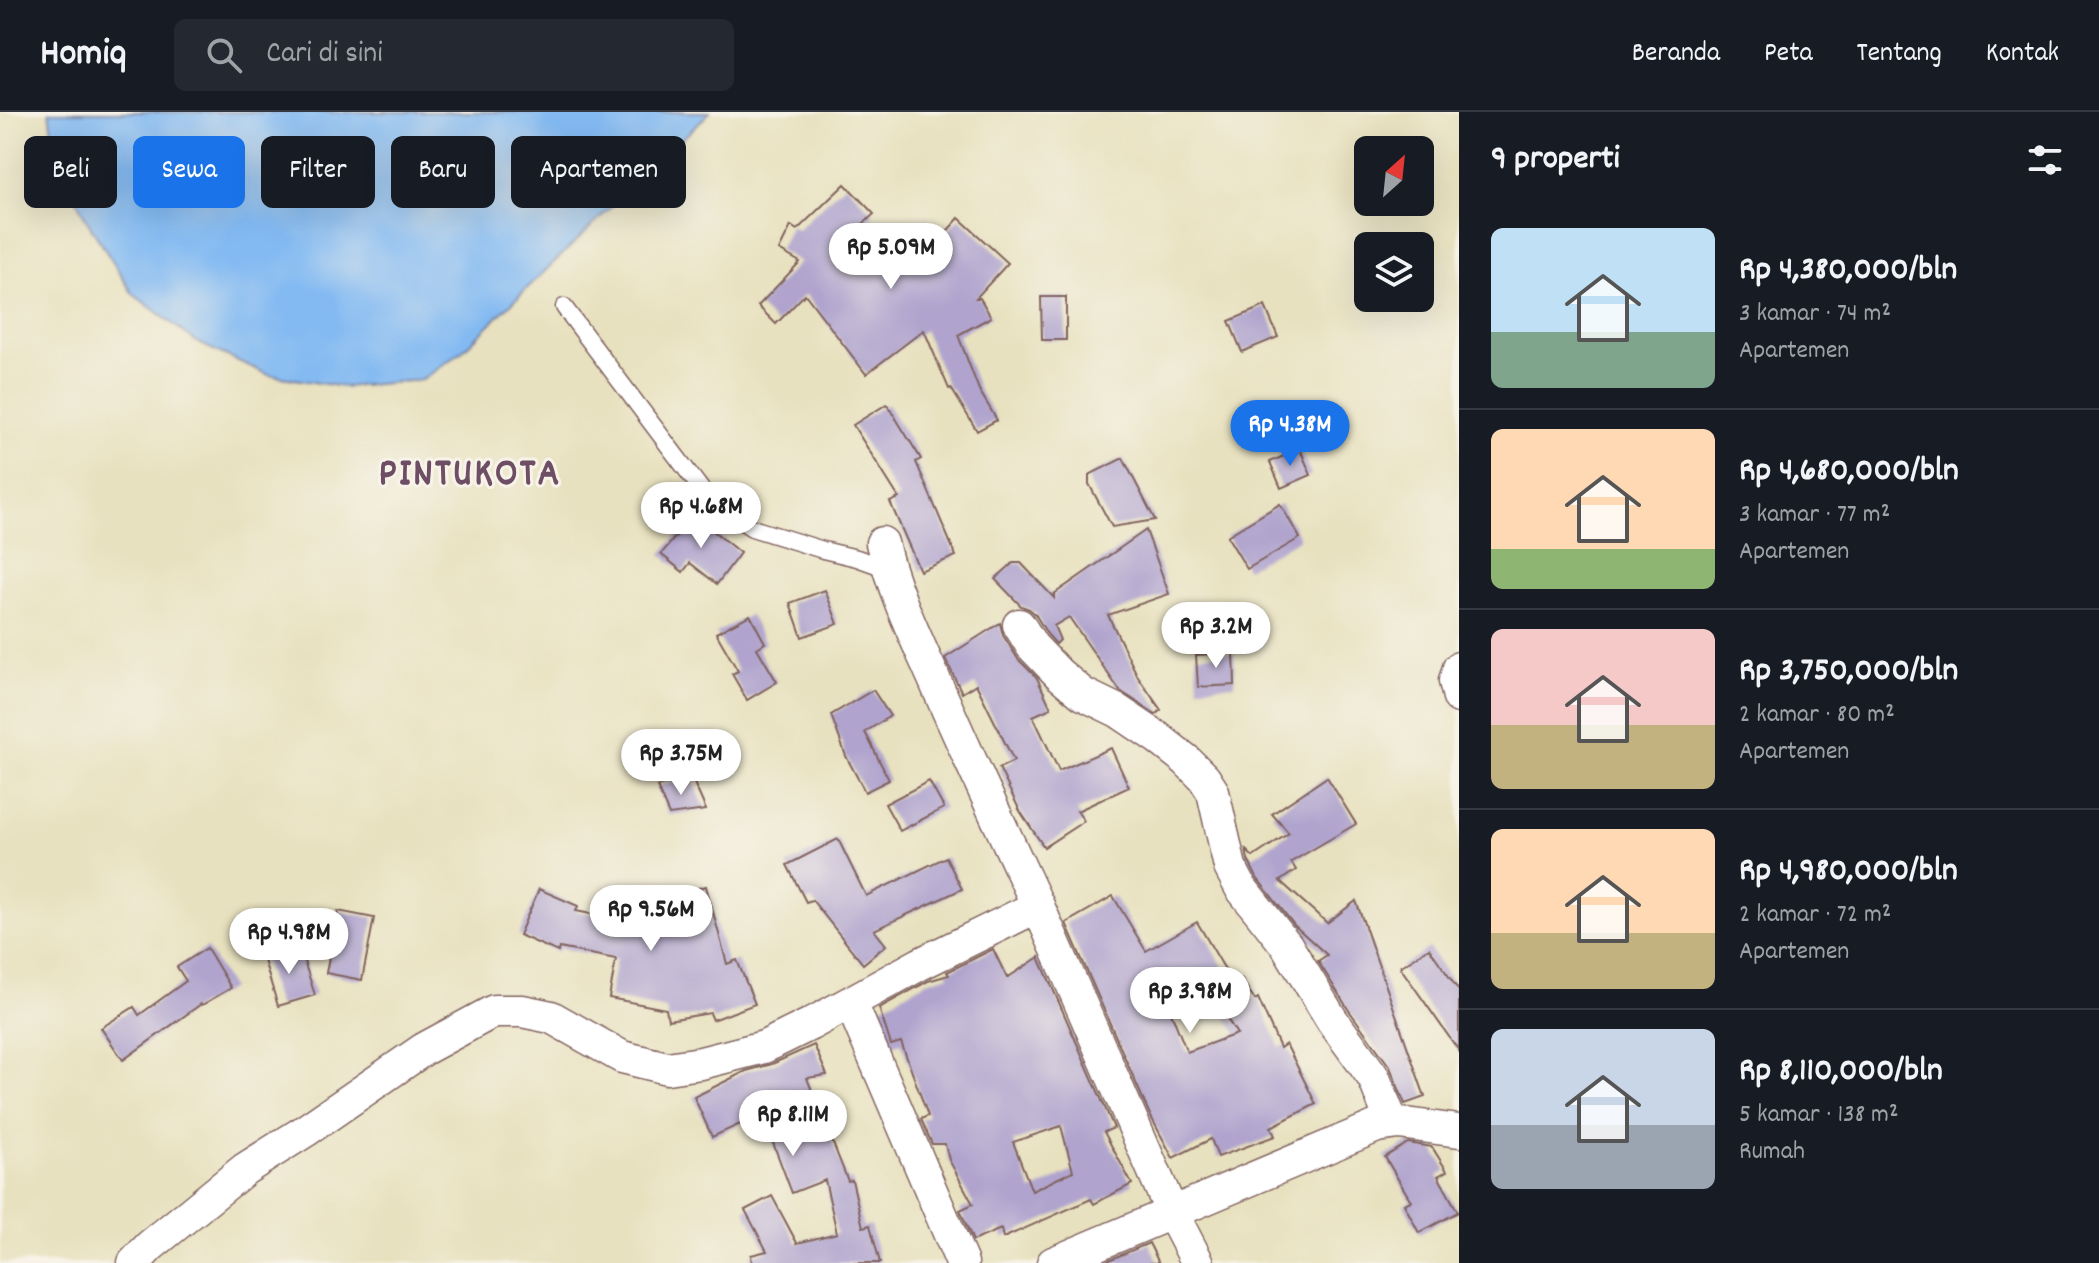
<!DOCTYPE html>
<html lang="id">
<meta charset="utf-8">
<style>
:root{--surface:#171b24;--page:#242831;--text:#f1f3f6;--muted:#9ea1a6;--line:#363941;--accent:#1a73e8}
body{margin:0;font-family:Dekko,sans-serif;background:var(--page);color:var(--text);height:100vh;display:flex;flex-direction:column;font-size:30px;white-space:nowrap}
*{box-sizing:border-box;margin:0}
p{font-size:26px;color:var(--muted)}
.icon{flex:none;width:44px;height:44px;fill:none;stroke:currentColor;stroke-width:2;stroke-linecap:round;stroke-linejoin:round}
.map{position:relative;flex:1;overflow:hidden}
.panel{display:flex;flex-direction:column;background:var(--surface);width:640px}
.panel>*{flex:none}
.guide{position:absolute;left:24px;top:24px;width:760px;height:72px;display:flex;gap:16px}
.needle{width:52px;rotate:27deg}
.tools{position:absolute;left:1354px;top:24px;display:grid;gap:16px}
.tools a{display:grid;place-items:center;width:80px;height:80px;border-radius:12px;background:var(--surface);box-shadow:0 8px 32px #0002;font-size:40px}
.price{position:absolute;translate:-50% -68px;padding:0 18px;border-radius:28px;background:#fff;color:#222;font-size:26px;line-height:52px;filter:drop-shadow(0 2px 4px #0008)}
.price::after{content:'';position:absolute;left:50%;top:48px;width:24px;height:18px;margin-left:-12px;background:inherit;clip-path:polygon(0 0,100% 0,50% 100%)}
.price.current{background:var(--accent);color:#fff}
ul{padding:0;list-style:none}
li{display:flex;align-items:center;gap:24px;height:200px;padding:0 32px}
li+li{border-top:2px solid var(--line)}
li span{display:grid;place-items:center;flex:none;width:224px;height:160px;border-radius:12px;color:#555}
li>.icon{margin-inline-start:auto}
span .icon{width:96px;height:96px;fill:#fffc;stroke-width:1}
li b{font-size:34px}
h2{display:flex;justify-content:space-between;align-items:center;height:96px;padding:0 32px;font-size:34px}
.tag{padding:0 28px;border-radius:12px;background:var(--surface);box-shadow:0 8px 32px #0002;font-size:28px;line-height:72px}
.tag.current{background:var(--accent);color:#fff}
header{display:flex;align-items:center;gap:48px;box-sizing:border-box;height:112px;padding:0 40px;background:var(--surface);border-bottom:2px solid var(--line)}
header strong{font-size:38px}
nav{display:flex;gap:44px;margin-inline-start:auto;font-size:28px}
.search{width:560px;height:72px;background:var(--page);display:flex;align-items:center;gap:20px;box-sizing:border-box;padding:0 28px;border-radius:12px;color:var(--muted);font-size:30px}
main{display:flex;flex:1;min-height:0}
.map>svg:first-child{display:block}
</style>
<header>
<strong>Homiq</strong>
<div class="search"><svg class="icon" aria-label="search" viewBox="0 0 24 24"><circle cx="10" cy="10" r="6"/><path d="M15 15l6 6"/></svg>Cari di sini</div>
<nav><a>Beranda</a><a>Peta</a><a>Tentang</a><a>Kontak</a></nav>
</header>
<main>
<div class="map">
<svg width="1459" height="1151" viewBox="0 0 1459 1151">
<rect width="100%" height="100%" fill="#f7f3e8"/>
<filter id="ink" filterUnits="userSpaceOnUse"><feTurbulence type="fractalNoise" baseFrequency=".0125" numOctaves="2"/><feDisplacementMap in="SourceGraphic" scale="16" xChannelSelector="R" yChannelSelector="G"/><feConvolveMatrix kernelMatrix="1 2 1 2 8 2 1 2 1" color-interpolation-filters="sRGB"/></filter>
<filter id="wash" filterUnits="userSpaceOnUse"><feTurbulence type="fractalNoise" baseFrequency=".006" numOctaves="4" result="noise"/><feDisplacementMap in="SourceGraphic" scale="32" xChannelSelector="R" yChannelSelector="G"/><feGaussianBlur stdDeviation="1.8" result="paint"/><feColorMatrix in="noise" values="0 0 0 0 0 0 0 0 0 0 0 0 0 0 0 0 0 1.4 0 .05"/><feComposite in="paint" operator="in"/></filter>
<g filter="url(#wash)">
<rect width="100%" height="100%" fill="#e8e1bf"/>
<!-- water -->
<path fill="#83baf2" stroke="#666c8e" stroke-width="2" d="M49,0H710L460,241L422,268L344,275L269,263L198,231L133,182L87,109L56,47Z"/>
<g id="blocks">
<!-- building -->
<g fill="#b0a4ce" fill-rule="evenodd">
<path d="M845,72L874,102L862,113L921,148L959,106L1008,151L976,186H980L991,205L958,223L979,278L997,308L977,319L951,276L949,277L924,218L866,262L805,182L776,212L758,194L800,150L779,138L791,114L797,118Z"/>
<path d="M1041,185H1066V228H1042Z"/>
<path d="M1265,194L1278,225L1242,240L1229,209Z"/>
<path d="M887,292L921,347L916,350L956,444L920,459L890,390L899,386L853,313Z"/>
<path d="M1300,337L1311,363L1281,376L1270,350Z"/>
<path d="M1123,346L1155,408L1112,415L1089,372V363Z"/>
<path d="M1280,392L1300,426L1247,457L1227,424Z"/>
<path d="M694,403L740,441L717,472L690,451L683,460L661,442Z"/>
<path d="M1146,418L1169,482L1108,503L1138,565L1161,598L1156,602L1120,579L1069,505L1054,514L1060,528L1056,532L1047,522L1035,502L1029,497L1021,494L995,467L1013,451H1021L1054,486V482Z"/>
<path d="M825,478L838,512L802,525L790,491Z"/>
<path d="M750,503L765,531L757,536L777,570L747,588L732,562L738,559L716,521Z"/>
<path d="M1000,511L1003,523L1018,547L1037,566L1051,596L1033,604L1059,659L1111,636L1129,675L1077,699L1084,709L1044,735L1020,699L999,656L1014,649L976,572L962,581L945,546Z"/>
<path d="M1234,541L1235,573L1198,575L1196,543Z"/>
<path d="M873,578L890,604L865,620L889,668L865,680L846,644L831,603Z"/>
<path d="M691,664L706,698L669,703L657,675Z"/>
<path d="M1327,665L1356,712L1291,750L1296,758L1280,769L1327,811L1356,789L1425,985L1405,992L1390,955L1348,897L1318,849L1327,843L1295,814L1257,766L1248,748L1246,738L1253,745L1289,721L1272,702Z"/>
<path d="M929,669L944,696L900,719L885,692Z"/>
<path d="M838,727L866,784L946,745L962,777L874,818L886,833L863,852L812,788L806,790L787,753Z"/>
<path d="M706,774L727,852L737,848L755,892L713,908L710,901L668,908L666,897L609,886L616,847L559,836L558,840L519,823L539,777L578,794L576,799L651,814L644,791Z"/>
<path d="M1113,784L1146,839L1197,810L1233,871L1241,866L1255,888L1258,886L1280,936L1286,932L1316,992L1271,1015L1275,1024L1218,1045L1211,1027L1173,1046L1150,1003L1066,811ZM1203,870L1237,922L1187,940L1168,893Z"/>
<path d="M338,799L374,806L362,868L326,861Z"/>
<path d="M299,834L315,883L278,894L263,845Z"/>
<path d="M207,836L231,876L202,893L201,892L123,948L101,916L134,895L139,903L186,869L177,855Z"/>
<path d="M1429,836L1459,879V939L1400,855Z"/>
<path d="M993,837L1007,866L1039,845L1114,1016L1104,1020L1132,1072L1094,1092L1091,1087L1003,1126L1001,1117L973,1129L960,1098L973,1092L949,1048L945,1032H932L921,1007L928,1004L901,930L891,933L879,896L928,869L949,863L947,860ZM1061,1014L1073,1059L1032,1079L1013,1030Z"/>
<path d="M814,933L827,963L807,966L848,1069L852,1068L863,1115L870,1113L880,1151H752L751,1143L767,1139L745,1098L772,1084L797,1131L837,1121L825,1068L792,1081L762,1002L712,1025L694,985L746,959L772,952Z"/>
<path d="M1408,1031L1432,1035L1447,1059L1438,1064L1458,1100L1419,1121L1404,1092L1411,1089L1385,1045Z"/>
<path d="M1149,1131L1159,1151H1102Z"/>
</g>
</g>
</g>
<g filter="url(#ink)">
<use href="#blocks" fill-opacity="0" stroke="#81635f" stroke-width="2"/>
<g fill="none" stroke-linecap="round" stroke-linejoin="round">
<!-- lane casing -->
<g stroke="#81635f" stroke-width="19">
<path id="lane" d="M564,195L710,389L752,416L823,438L857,446L888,457"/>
</g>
<!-- street casing -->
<g stroke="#81635f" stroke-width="35">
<g id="street">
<path d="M882,431C893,479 915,524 935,569C968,645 1003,719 1038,794"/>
<path d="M1019,513L1032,534L1059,562L1083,582L1118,599L1158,626L1186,648L1204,666L1213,680L1230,755L1241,776L1287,834L1332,908L1374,966L1392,1011"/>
<path d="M1459,556L1455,569L1459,585"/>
<path d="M851,891L962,1151"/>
<path d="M134,1151L150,1134L245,1057L305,1019L424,937L494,899H522L551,905L622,945L667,956L701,951L764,935L811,912L920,852L1038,794L1172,1101L1198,1151"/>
<path d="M1053,1151L1377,1014L1399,1011L1459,1019"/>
</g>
</g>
<!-- lane -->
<use href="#lane" stroke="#fff" stroke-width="16"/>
<!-- street -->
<use href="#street" stroke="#fff" stroke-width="32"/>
</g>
</g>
<g text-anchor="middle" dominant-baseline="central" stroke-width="6" stroke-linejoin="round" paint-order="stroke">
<!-- district labels -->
<g font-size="40" font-weight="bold" letter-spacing="2" fill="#6e4e64" stroke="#f7f3e8">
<text x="470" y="364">PINTUKOTA</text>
</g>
</g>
</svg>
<div class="tools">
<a><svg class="needle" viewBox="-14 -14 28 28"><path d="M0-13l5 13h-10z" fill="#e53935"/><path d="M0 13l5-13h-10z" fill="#9ea1a6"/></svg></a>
<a><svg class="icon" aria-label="layers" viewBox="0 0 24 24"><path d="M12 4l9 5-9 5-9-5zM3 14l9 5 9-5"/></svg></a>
</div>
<b class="price" style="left:891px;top:179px">Rp 5.09M</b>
<b class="price current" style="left:1290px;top:356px">Rp 4.38M</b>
<b class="price" style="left:701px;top:438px">Rp 4.68M</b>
<b class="price" style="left:1216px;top:558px">Rp 3.2M</b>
<b class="price" style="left:681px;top:685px">Rp 3.75M</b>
<b class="price" style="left:651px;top:841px">Rp 9.56M</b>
<b class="price" style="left:289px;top:864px">Rp 4.98M</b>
<b class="price" style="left:1190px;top:923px">Rp 3.98M</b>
<b class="price" style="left:793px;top:1046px">Rp 8.11M</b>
<div class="guide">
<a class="tag">Beli</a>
<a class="tag current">Sewa</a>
<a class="tag">Filter</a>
<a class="tag">Baru</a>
<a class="tag">Apartemen</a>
</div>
</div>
<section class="panel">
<h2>9 properti<svg class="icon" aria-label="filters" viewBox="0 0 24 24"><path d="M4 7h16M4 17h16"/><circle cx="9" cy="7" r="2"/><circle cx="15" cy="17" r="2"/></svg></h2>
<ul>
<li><span style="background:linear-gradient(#bfe0f5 65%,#7fa58c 0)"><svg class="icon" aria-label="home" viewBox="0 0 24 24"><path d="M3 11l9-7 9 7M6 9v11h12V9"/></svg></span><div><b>Rp 4,380,000/bln</b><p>3 kamar · 74 m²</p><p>Apartemen</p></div></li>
<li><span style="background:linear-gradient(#ffd9b3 75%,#8fb573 0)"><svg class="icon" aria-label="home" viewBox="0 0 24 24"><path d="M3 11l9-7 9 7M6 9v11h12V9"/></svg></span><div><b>Rp 4,680,000/bln</b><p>3 kamar · 77 m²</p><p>Apartemen</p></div></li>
<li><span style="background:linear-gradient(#f6c9c9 60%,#c2b280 0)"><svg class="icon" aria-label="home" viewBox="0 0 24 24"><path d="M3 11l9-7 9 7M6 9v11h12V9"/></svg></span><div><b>Rp 3,750,000/bln</b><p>2 kamar · 80 m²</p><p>Apartemen</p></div></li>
<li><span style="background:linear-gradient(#ffd9b3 65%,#c2b280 0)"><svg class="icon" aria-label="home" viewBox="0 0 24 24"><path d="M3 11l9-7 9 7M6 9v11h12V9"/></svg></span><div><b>Rp 4,980,000/bln</b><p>2 kamar · 72 m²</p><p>Apartemen</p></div></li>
<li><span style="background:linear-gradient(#c9d6e8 60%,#9aa5b1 0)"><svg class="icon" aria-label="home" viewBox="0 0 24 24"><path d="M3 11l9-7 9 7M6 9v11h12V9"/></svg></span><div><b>Rp 8,110,000/bln</b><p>5 kamar · 138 m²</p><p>Rumah</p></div></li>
</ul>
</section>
</main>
